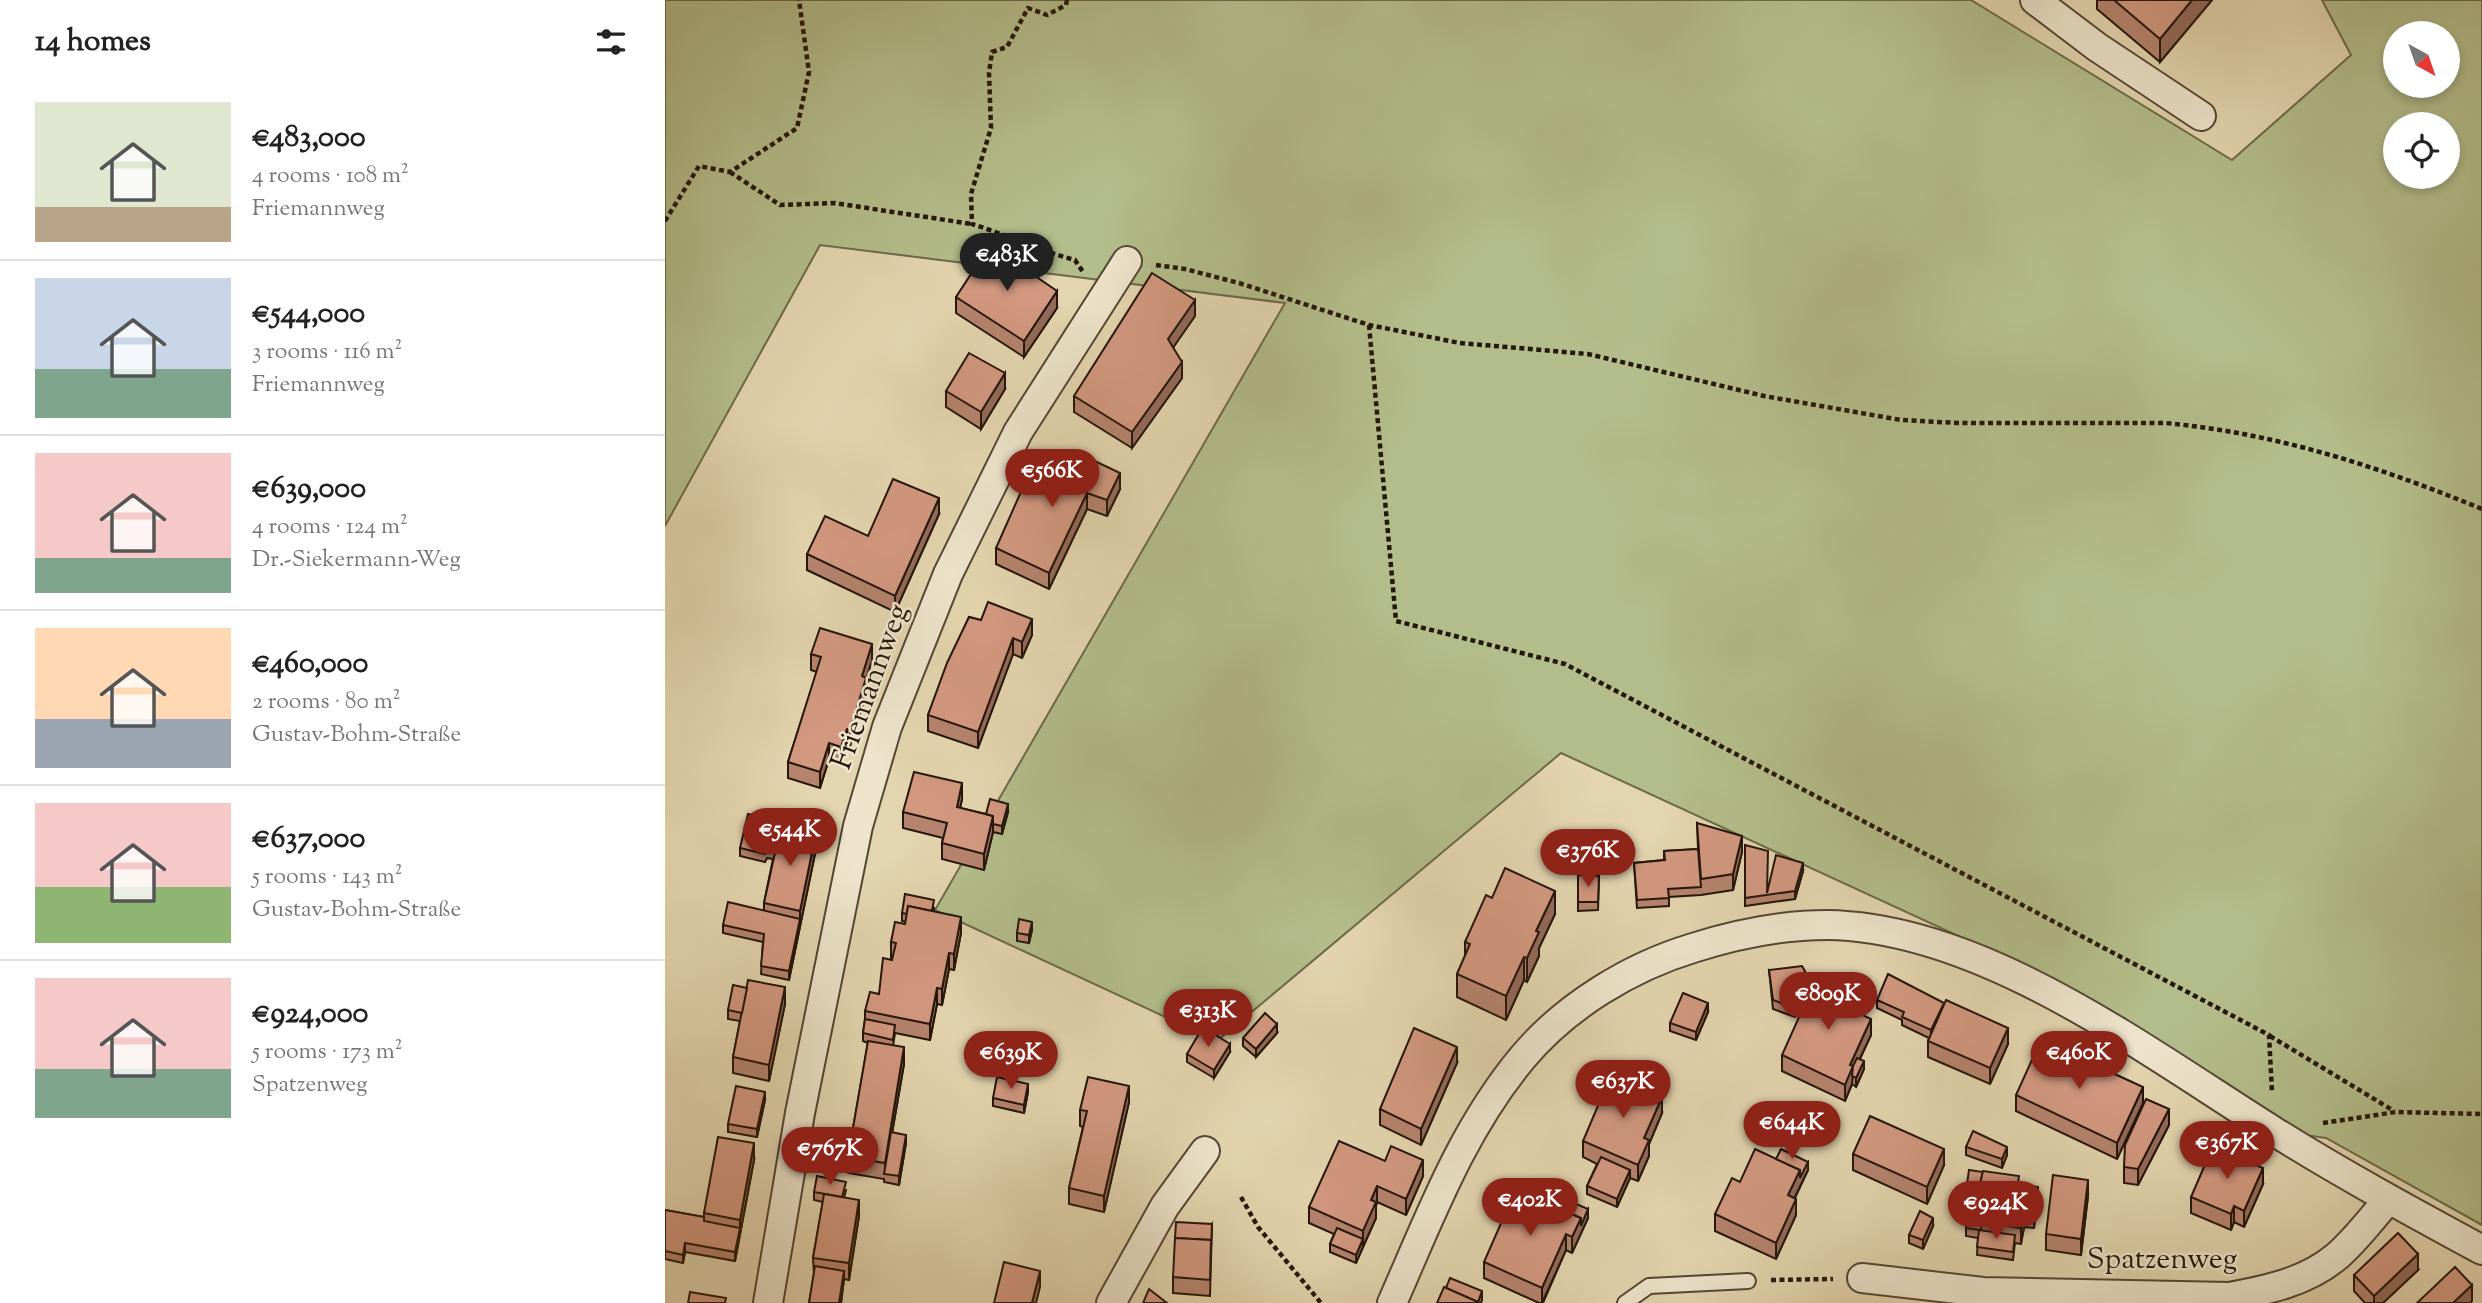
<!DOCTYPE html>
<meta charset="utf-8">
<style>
:root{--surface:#fff;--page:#f6f6f6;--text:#222;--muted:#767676;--line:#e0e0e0;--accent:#8f2418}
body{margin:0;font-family:"Sorts Mill Goudy",serif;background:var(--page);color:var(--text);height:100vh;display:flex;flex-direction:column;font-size:26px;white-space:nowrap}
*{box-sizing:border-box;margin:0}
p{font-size:23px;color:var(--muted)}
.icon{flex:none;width:38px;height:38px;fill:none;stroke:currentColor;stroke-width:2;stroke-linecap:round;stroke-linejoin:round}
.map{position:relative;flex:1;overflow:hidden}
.panel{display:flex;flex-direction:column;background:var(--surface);width:665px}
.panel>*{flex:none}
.needle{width:46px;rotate:140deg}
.buttons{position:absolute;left:1718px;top:21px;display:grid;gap:14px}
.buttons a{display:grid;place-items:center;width:77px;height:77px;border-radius:50%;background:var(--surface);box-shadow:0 4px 10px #0003;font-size:35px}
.price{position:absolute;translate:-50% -60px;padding:0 16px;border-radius:24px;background:var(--accent);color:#fff;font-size:23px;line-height:46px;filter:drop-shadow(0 2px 4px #0008)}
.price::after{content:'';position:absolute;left:50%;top:42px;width:21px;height:16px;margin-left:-10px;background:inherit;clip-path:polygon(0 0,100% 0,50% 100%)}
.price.current{background:#222;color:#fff}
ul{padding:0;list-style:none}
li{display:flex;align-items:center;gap:21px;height:175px;padding:0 35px}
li+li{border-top:2px solid var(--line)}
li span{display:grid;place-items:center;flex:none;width:196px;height:140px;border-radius:0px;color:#555}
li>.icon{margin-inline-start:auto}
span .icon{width:84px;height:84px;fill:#fffc;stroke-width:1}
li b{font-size:30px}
h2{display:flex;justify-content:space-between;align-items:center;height:84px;padding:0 35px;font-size:30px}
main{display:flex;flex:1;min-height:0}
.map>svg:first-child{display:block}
</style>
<main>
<section class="panel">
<h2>14 homes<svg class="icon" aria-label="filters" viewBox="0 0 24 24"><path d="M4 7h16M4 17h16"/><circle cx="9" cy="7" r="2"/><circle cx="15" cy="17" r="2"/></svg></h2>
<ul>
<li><span style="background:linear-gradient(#dfe7d0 75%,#b9a48a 0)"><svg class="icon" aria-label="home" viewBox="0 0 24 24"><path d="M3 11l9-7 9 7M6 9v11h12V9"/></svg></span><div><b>€483,000</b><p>4 rooms · 108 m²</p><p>Friemannweg</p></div></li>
<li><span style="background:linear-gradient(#c9d6e8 65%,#7fa58c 0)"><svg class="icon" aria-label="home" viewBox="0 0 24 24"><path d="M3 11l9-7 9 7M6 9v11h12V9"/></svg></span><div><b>€544,000</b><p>3 rooms · 116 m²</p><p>Friemannweg</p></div></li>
<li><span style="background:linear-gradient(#f6c9c9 75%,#7fa58c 0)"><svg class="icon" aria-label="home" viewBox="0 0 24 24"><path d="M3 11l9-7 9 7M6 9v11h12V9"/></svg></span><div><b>€639,000</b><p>4 rooms · 124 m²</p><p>Dr.-Siekermann-Weg</p></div></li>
<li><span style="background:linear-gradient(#ffd9b3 65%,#9aa5b1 0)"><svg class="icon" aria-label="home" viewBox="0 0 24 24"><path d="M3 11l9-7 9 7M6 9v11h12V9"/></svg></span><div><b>€460,000</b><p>2 rooms · 80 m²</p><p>Gustav-Bohm-Straße</p></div></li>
<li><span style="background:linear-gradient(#f6c9c9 60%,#8fb573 0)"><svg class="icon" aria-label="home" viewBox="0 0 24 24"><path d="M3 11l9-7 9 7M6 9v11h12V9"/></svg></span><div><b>€637,000</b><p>5 rooms · 143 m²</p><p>Gustav-Bohm-Straße</p></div></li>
<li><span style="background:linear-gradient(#f6c9c9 65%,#7fa58c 0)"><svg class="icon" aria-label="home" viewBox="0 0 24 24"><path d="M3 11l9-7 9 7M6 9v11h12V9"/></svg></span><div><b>€924,000</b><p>5 rooms · 173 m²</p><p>Spatzenweg</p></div></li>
</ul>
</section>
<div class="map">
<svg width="1817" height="1303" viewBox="0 0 1817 1303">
<rect width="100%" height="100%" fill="#e3d5af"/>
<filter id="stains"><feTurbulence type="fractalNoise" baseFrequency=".00286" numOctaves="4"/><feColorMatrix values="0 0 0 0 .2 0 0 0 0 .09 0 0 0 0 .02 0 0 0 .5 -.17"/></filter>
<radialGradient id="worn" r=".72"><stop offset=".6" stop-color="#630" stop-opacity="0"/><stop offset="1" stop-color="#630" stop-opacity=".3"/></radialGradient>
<!-- green -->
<path fill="#b3bd8b" stroke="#6c6a4a" stroke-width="2" fill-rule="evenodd" d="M0,0H1306L1567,160L1686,55L1657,0H1817V1225L1661,1138L1609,1131L1404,987L896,753L552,1041L270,910L620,303L155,245L0,526ZM1731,33H1783V86H1731ZM1731,124H1783V177H1731Z"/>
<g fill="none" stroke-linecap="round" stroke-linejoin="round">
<!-- service casing -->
<g stroke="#544633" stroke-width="18">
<path id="service" d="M960,1303L984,1286L1083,1281"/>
</g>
<!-- minor casing -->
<g stroke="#544633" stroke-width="32">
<g id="minor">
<path d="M1370,0L1432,47L1536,116"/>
<path d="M1197,1278L1318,1292L1564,1297C1602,1290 1641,1282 1671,1257C1690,1241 1706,1219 1723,1200"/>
<path d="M103,1303L135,1113L193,826L222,727L283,574L353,432L462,261"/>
<path d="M446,1303L500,1206L540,1151"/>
<path d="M727,1303C765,1217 797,1130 858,1057C901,1006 965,967 1028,948C1072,934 1116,925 1162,925C1318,927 1482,1052 1610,1132C1677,1174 1747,1212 1817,1250"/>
</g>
</g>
<!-- path -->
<g stroke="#25160a" stroke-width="4.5" stroke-dasharray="5 3.5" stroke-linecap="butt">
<path d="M402,0L401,5L382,15L363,8L342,47L327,52L324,73L326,128L306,194L307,224C342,235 375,251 410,260L418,272"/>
<path d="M65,172L115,205L169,203L307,224"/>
<path d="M0,221L34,166L65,172L132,128L144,72L134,0"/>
<path d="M491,265L520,269L574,283L704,325L795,343L923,354L1099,396L1236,420L1293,423H1500C1611,433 1715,467 1817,509"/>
<path d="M704,325L731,621L900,664L1604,1035L1607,1092"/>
<path d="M1605,1036L1729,1111"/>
<path d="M1658,1123L1731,1112L1817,1114"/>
<path d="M576,1197L593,1227L656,1303"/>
<path d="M1106,1280L1168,1279"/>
</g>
<!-- service -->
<use href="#service" stroke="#ede4cb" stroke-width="14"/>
<!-- minor -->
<use href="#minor" stroke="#ede4cb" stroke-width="28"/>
</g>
<!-- wall -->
<g fill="#b5836e" stroke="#25160a" stroke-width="2">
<path d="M1432,0H1547L1495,62L1432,9Z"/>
<path d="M291,297L392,308L359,357L291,313Z"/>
<path d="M530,316L508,347L517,378L467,448L409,412V396Z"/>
<path d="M340,389L316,429L281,407V391Z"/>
<path d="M408,475L455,489L442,516L422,509L384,589L331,564V548Z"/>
<path d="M274,514L230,612L142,570V554Z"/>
<path d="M304,617L367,635L357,658L348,654L313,748L263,731V715Z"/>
<path d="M146,654L207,660L201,680V694L185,746L182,745L176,763L164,759L155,788L123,778V762L152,672L146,670Z"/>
<path d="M297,799L295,808L321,814L343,812L337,834L328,832L319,870L277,859V843L278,838L238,828V812Z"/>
<path d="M1032,823L1077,852L1068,890L1036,895L1004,897V906L972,908L969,863L999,860V851L1033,849Z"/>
<path d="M119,826L151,849L124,980L96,974L98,942L58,933V925L99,910V903L108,859L102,858L100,862L75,856V848Z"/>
<path d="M1080,845L1102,893L1138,871L1130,899L1080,906Z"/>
<path d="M913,875L934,876L933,910L913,911Z"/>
<path d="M827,898L890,914L874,948V956L862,982L859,980L841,1020L792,997V974L800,956V942Z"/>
<path d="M269,908V911L296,933L289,970L284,969L277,1005L272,1004L265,1040L230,1033L228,1046L239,1064L227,1133L241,1143L234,1185L219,1182V1179L183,1173V1157L203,1043L198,1041V1033L200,1019V1011L214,994L227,960L228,958H226V942L240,924L241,922L237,921V913Z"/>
<path d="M367,930L364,943L352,941V933Z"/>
<path d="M1104,970L1146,990L1140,1003L1137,1002L1130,1017L1108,1009Z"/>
<path d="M1212,1000L1279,1006L1343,1044L1325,1084L1263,1057V1041L1264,1038L1237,1025V1020L1212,1008Z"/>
<path d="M120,1004L104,1081L68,1073V1057L75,1021L63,1019V1010Z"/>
<path d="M1043,1012L1031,1040L1005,1031V1023Z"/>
<path d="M1191,1012L1206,1035L1195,1059L1199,1069L1191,1087L1187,1084L1180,1101L1117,1071V1055Z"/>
<path d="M612,1033L591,1057L578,1046V1038Z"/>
<path d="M565,1052L549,1078L522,1062V1054Z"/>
<path d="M792,1063L756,1145L715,1125V1109Z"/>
<path d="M363,1092L359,1113L328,1106V1098Z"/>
<path d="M1351,1095L1478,1103L1452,1159L1351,1111Z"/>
<path d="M100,1100L92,1137L63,1132V1124Z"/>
<path d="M464,1102L439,1212L404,1204V1188L418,1127L415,1126V1110Z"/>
<path d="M997,1113L984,1144V1156L973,1181L965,1178L952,1207L922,1194V1186L932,1164L918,1157V1141Z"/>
<path d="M1504,1125L1473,1185L1459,1183V1167Z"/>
<path d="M1301,1147L1342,1155L1337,1168L1301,1155Z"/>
<path d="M1188,1154L1279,1165L1262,1204L1188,1170Z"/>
<path d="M1111,1159L1143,1170L1130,1198L1131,1215L1111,1259L1050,1231V1214L1075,1182Z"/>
<path d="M89,1160L70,1261L20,1252L18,1263L0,1259V1210L39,1217V1213Z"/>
<path d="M720,1161L758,1176L741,1215L712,1202L711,1206V1218L691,1263L665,1252V1244L669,1234L644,1223V1207Z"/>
<path d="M1354,1184L1373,1195L1369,1228L1359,1227L1356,1244L1350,1243L1348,1260L1312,1255L1313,1238L1301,1236V1228L1305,1200L1301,1199V1191Z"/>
<path d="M1598,1184L1579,1227L1569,1222L1566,1230L1526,1213V1197Z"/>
<path d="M181,1190L179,1198L194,1216L184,1280L179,1279L176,1303H144L149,1274L148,1258L158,1202L149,1200V1192Z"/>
<path d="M1423,1196L1416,1255L1381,1250V1234Z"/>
<path d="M891,1207L923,1218L907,1253L901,1250L878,1303H874L819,1278V1262Z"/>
<path d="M547,1224L545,1296L508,1293V1277Z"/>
<path d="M1268,1226L1258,1249L1244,1243V1235Z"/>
<path d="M1753,1270L1718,1303H1700L1689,1291V1275Z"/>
</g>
<!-- shaded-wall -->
<g fill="#936a5a" stroke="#25160a" stroke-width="2">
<path d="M1527,0H1547L1495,62V39Z"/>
<path d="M392,291V308L359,357V341Z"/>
<path d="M530,300V316L503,355V339Z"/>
<path d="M517,362V378L467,448V432Z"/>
<path d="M340,373V389L316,429V412Z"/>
<path d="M455,473V489L442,516V500Z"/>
<path d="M422,493V509L384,589V573Z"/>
<path d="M274,498V514L230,612V596Z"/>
<path d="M367,619V635L357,658V642Z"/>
<path d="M348,638V654L313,748V732Z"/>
<path d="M207,644V660L201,680V694L185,746V730L197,676Z"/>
<path d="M182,729V745L176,763V747Z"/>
<path d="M164,743V759L155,788V772Z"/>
<path d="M297,783V799L292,823V807Z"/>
<path d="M343,804V812L337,834V826Z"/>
<path d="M328,816V832L319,870V854Z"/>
<path d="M151,833V849L124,980V971L135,919V911Z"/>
<path d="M1077,836V852L1068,890V874Z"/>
<path d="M1138,863V871L1130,899V891Z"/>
<path d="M890,891V914L874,948V956L862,982V958L871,931Z"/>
<path d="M296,917V933L289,970V954Z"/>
<path d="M367,922V930L364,943V935Z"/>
<path d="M284,953V969L277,1005V989Z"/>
<path d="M859,957V980L841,1020V996Z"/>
<path d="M1146,982V990L1140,1003V995Z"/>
<path d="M120,987V1004L104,1081V1065Z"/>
<path d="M272,988V1004L265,1040V1024Z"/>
<path d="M1137,993V1002L1130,1017V1008Z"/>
<path d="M1191,995V1011L1185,1026V1009Z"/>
<path d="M1043,1003V1012L1031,1040V1032Z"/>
<path d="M1279,1003V1011L1266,1038V1030Z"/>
<path d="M1206,1019V1035L1188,1073L1187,1084L1180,1101V1085L1185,1065Z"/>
<path d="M612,1024V1033L591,1057V1049Z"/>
<path d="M1343,1028V1044L1325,1084V1068Z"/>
<path d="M565,1044V1052L549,1078V1070Z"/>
<path d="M239,1047V1064L220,1174V1163Z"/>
<path d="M792,1047V1063L756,1145V1129Z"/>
<path d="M1199,1061V1069L1191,1087V1078Z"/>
<path d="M363,1084V1092L359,1113V1105Z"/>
<path d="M464,1086V1102L439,1212V1196Z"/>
<path d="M1478,1087V1103L1452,1159V1143Z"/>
<path d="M100,1092V1100L92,1137V1129Z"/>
<path d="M997,1097V1113L984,1144V1156L973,1181V1165L979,1138Z"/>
<path d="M1504,1109V1125L1473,1185V1169Z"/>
<path d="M241,1135V1143L234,1185V1176Z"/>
<path d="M89,1143V1160L70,1261V1252L75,1228V1220Z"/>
<path d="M1342,1147V1155L1337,1168V1159Z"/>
<path d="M1279,1149V1165L1262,1204V1187Z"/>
<path d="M758,1160V1176L741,1215V1199Z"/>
<path d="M1143,1162V1170L1123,1211V1195L1135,1170Z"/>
<path d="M1598,1168V1184L1579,1227V1211Z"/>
<path d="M965,1170V1178L952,1207V1199Z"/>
<path d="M1423,1180V1196L1416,1255V1239Z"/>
<path d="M712,1186V1202L711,1206V1218L698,1247V1231L706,1200Z"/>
<path d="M1373,1187V1195L1369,1228V1220Z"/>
<path d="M1131,1199V1215L1111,1259V1243Z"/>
<path d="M194,1200V1216L184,1280V1263Z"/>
<path d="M1360,1206V1219H1359V1227L1356,1244V1228Z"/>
<path d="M1569,1206V1222L1566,1230V1214Z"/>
<path d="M923,1209V1218L907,1253V1237L916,1218Z"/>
<path d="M1268,1218V1226L1258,1249V1240Z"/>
<path d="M901,1234V1250L877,1303V1288Z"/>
<path d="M698,1239V1247L691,1263V1255Z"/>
<path d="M20,1243V1252L18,1263V1255Z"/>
<path d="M1753,1254V1270L1718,1303H1709V1296Z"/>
<path d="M179,1271V1279L176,1303H174Z"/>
<path d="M375,1271V1287L371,1303H367Z"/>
<path d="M1807,1285V1301L1805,1303H1788Z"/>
<path d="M817,1291V1300L816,1303H812Z"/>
</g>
<!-- building -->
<g fill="#d29880" stroke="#25160a" stroke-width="2">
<path d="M1449,0H1527L1495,39Z"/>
<path d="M325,245L392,291L359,341L291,297Z"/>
<path d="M487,273L530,300L503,339L517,362L467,432L409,396Z"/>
<path d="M304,353L340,373L316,412L281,391Z"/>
<path d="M417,455L455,473L442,500L422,493L384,573L331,548L371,458L408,475Z"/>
<path d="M228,479L274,498L230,596L142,554L160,516L203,536Z"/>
<path d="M323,602L367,619L357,642L348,638L313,732L263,715L282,663L304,617L316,620Z"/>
<path d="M155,628L207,644L197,676L201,678L185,730L182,729L176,747L164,743L155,772L123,762L156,657L146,654Z"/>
<path d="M249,772L297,783L292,807L328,816L319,854L277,843L282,823L238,812Z"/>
<path d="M325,799L343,804L337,826L328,824V816L321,814Z"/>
<path d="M83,814L119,822L118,826L116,825L110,852L102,850L100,854L75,848Z"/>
<path d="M1032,823L1077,836L1068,874L1036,879Z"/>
<path d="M116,825L151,833L135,911L99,903Z"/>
<path d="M1080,845L1103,851L1102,893L1111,855L1138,863L1130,891L1080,898Z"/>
<path d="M1033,849L1036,887L1003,889L1004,898L972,900L969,863L1000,860L999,851Z"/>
<path d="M840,868L890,891L871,931L874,932L862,958L859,957L841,996L792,974L805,944L800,942L821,895L827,898Z"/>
<path d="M913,875L934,876L933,902H913Z"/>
<path d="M240,894L269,900L267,911L243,906L242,914L237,913Z"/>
<path d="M63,902L135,919L124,971L96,966L99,934L58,925Z"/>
<path d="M243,906L296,917L289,954L284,953L277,989L272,988L265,1024L200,1011L205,992L214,994L218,958L227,960L231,943L226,942L230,922L240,924Z"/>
<path d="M354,919L367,922L364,935L352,933Z"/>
<path d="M1137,966L1146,982L1140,995L1137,993L1130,1008L1108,1000L1104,970Z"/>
<path d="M1223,974L1279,1003L1266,1030L1237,1017L1239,1012L1212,1000Z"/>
<path d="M1152,977L1191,995L1185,1009L1206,1019L1185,1065L1188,1066L1180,1085L1117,1055Z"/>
<path d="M83,980L120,987L104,1065L68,1057Z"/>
<path d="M68,985L82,988L77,1013L63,1010Z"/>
<path d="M1018,993L1043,1003L1031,1032L1005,1023Z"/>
<path d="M1281,1000L1343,1028L1325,1068L1263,1041Z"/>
<path d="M600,1013L612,1024L591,1049L578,1038Z"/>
<path d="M200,1019L230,1025L228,1040L198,1033Z"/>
<path d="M538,1027L565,1044L549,1070L522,1054Z"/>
<path d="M749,1028L792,1047L756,1129L715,1109Z"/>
<path d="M1376,1040L1478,1087L1452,1143L1351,1095Z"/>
<path d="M203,1041L239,1047L220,1163L183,1157Z"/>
<path d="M1192,1058L1199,1061L1191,1078L1187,1076L1188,1066Z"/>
<path d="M946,1075L997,1097L979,1138L984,1140L973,1165L918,1141Z"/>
<path d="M332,1077L363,1084L359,1105L328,1098Z"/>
<path d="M423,1077L464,1086L439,1196L404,1188L422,1111L415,1110Z"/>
<path d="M71,1086L100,1092L92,1129L63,1124Z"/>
<path d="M1481,1099L1504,1109L1473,1169L1459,1167L1460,1145Z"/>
<path d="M1205,1116L1279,1149L1262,1187L1188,1154Z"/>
<path d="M1308,1131L1342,1147L1337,1159L1301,1147Z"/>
<path d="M226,1132L241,1135L234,1176L219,1174Z"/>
<path d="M53,1137L89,1143L75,1220L39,1213Z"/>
<path d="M674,1141L720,1161L726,1146L758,1160L741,1199L712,1186L706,1200L711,1202L698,1231L644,1207Z"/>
<path d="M1548,1146L1598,1168L1579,1211L1569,1206L1566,1214L1526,1197Z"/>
<path d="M1090,1149L1135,1170L1123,1195L1131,1199L1111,1243L1050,1214L1067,1178L1075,1182Z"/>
<path d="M1116,1149L1143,1162L1135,1178V1170L1111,1159Z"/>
<path d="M936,1157L965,1170L952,1199L922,1186Z"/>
<path d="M1304,1170L1318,1172L1315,1184H1311L1309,1201V1209L1318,1211L1316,1230L1301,1228L1307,1192L1301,1191Z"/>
<path d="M1318,1171L1354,1176L1350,1204L1360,1206L1356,1228L1316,1222L1319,1203L1309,1201L1311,1184H1315Z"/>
<path d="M1388,1175L1423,1180L1416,1239L1381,1234Z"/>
<path d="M152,1176L181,1182L177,1197L149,1192Z"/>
<path d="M1354,1184L1373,1187L1369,1220L1359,1219L1360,1206L1351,1204Z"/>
<path d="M851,1189L916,1218L907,1237L901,1234L877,1288L819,1262Z"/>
<path d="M159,1194L194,1200L184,1263L148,1258Z"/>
<path d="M895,1197L923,1209L916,1226V1218L891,1207Z"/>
<path d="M0,1210L39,1217V1221L75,1228L70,1252L20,1243L18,1255L0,1251Z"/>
<path d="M1255,1211L1268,1218L1258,1240L1244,1235Z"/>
<path d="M511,1222L547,1224L546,1248V1240L510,1238Z"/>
<path d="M672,1228L698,1239L691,1255L665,1244Z"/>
<path d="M1314,1230L1350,1235L1348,1252L1312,1247Z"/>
<path d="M1733,1233L1753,1254L1709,1296L1689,1275Z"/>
<path d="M510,1238L546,1240L545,1280L508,1277Z"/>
<path d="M339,1262L375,1271L367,1303H329Z"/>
<path d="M150,1266L179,1271L174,1303H144Z"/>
<path d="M1790,1267L1807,1285L1788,1303H1752Z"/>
<path d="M785,1278L817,1291L813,1302L781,1288Z"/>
<path d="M779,1287L815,1303H772Z"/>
<path d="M484,1289L502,1303H478Z"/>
<path d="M25,1292L61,1298L60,1303H23Z"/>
</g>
<g text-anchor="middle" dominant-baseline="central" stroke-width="5" stroke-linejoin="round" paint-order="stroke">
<!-- street labels -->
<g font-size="30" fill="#25160a" stroke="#ede4cb">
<text transform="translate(206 687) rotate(-70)">Friemannweg</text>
<text x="1497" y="1260">Spatzenweg</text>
</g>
</g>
<rect width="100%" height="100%" filter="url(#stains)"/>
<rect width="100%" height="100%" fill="url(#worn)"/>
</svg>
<div class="buttons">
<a><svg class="needle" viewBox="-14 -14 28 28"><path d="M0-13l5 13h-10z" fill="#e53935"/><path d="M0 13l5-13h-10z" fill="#767676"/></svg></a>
<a><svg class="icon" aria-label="locate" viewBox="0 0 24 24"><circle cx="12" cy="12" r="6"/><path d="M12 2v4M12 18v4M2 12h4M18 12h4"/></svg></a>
</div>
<b class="price current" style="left:342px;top:293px">€483K</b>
<b class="price" style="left:387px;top:509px">€566K</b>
<b class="price" style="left:125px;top:868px">€544K</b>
<b class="price" style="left:923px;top:889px">€376K</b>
<b class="price" style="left:1163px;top:1032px">€809K</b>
<b class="price" style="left:543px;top:1049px">€313K</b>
<b class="price" style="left:346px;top:1091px">€639K</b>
<b class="price" style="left:1414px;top:1091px">€460K</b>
<b class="price" style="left:958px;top:1120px">€637K</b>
<b class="price" style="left:1127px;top:1161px">€644K</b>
<b class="price" style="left:1562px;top:1181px">€367K</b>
<b class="price" style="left:165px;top:1187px">€767K</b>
<b class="price" style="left:865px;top:1238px">€402K</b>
<b class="price" style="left:1331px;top:1241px">€924K</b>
</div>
</main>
